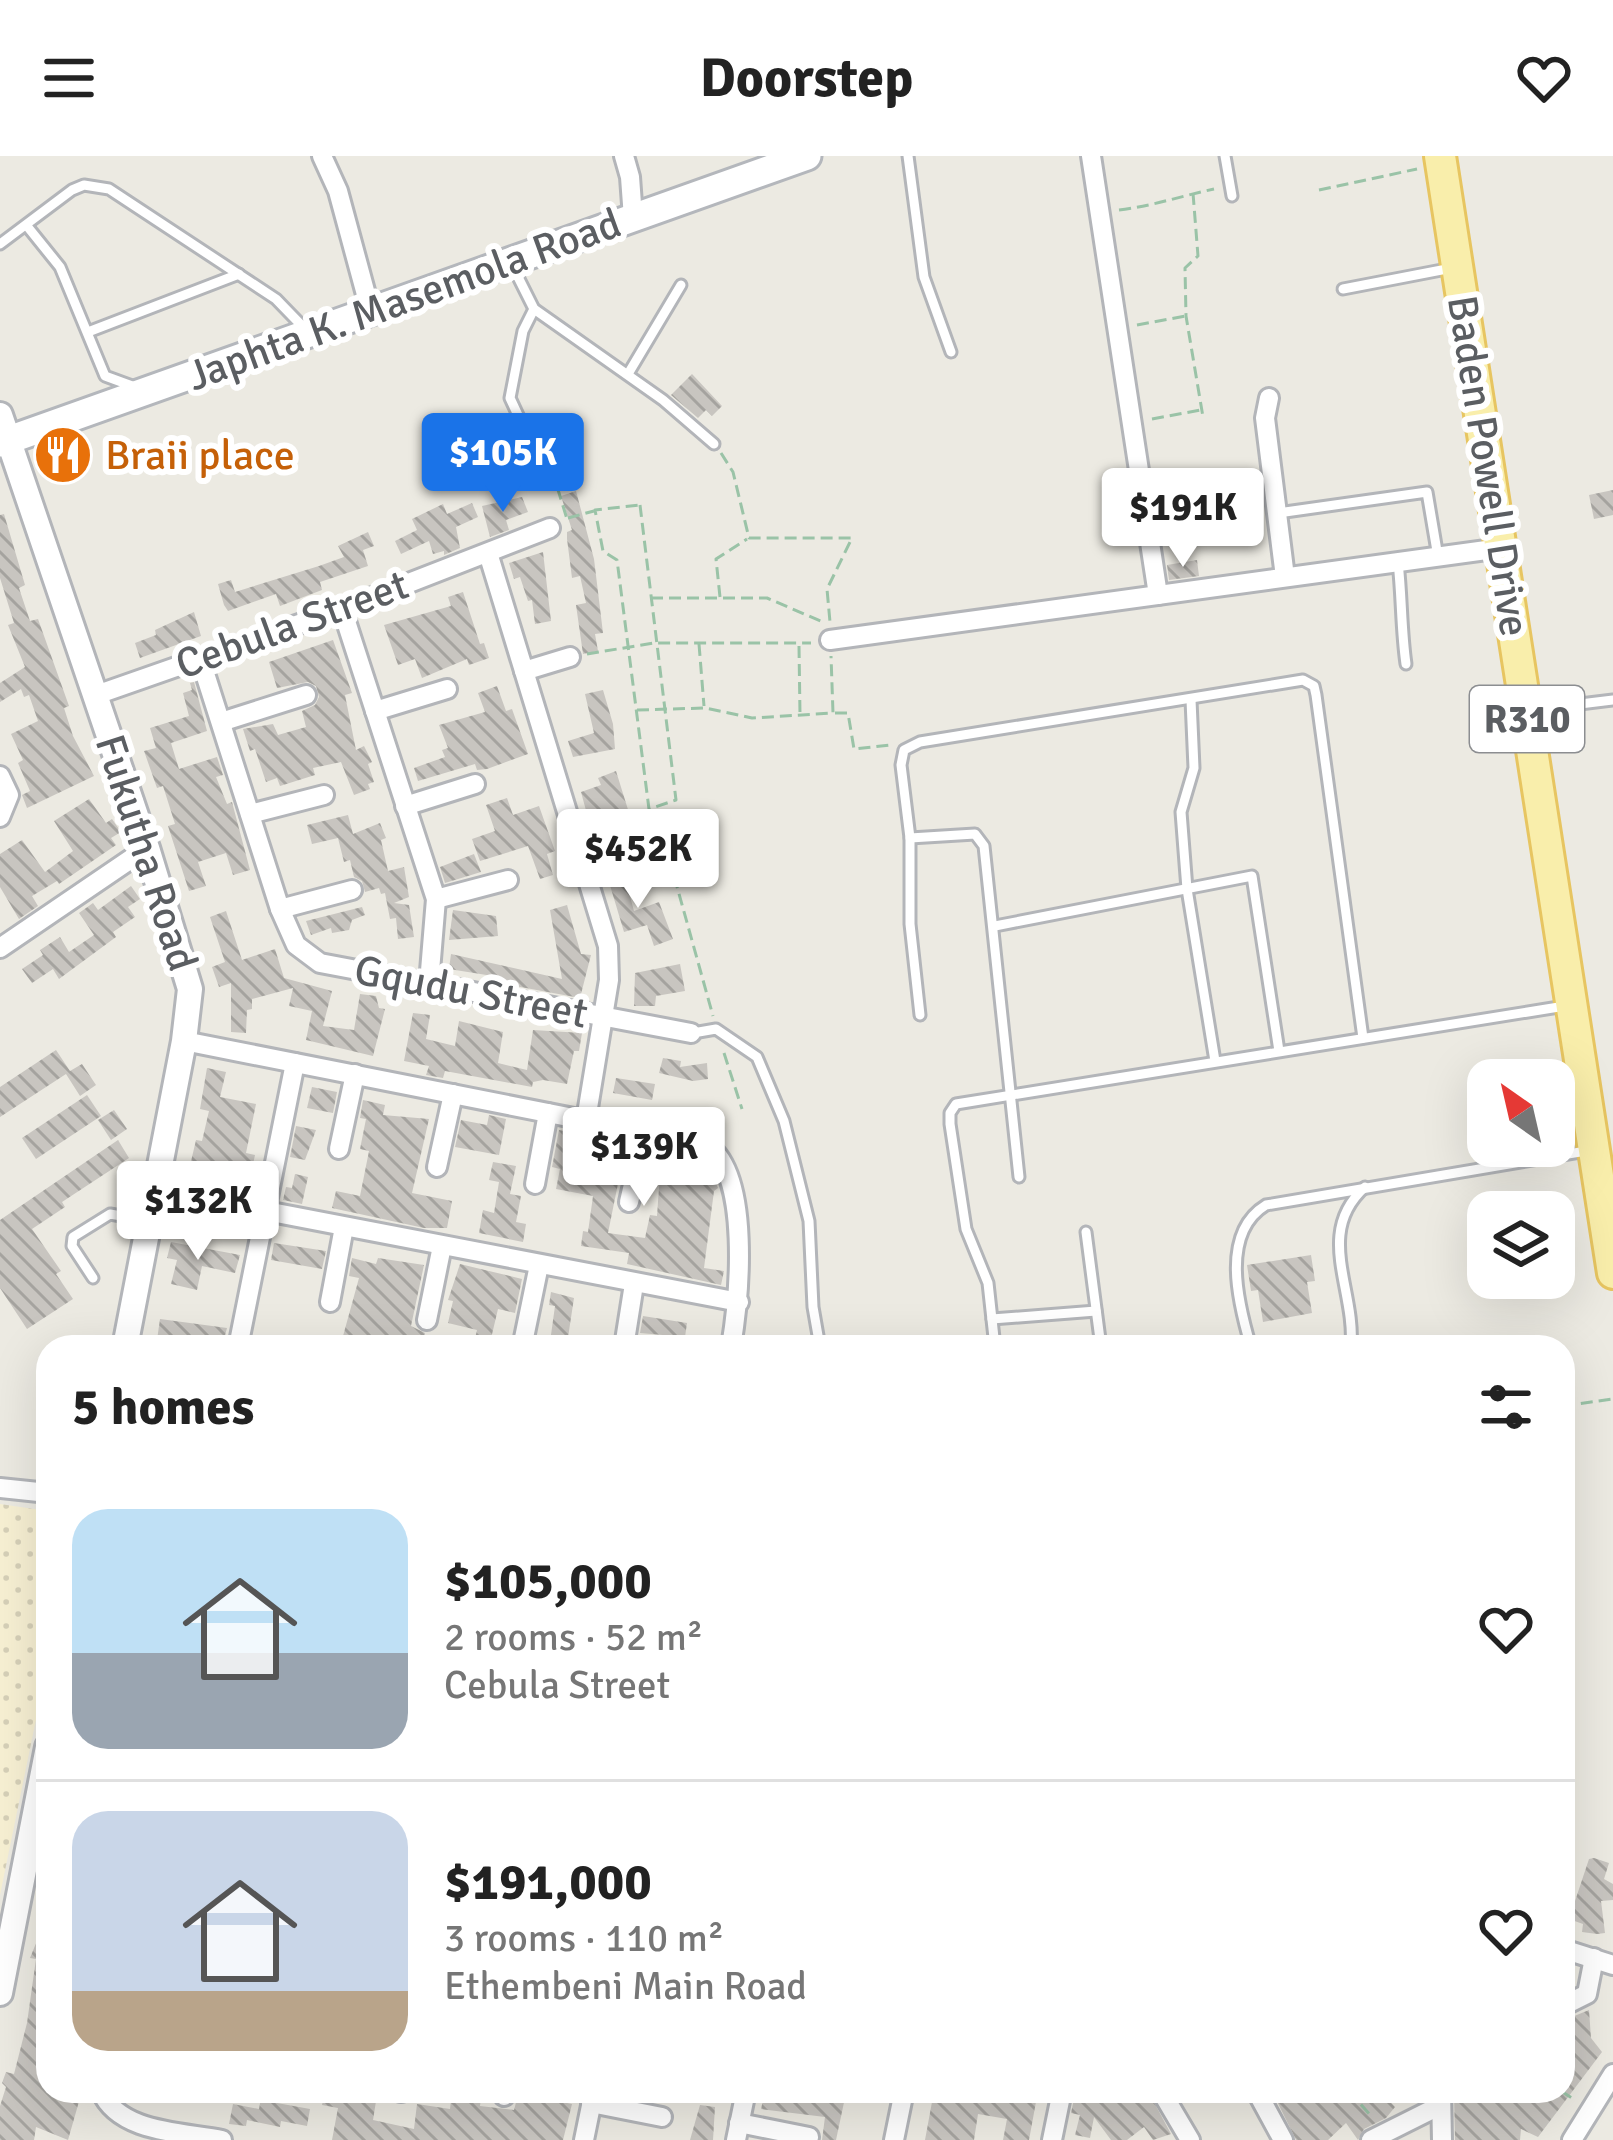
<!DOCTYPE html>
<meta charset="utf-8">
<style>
:root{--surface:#fff;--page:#f2f2f2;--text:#222;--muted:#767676;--line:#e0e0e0;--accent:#1a73e8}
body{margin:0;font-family:Signika,sans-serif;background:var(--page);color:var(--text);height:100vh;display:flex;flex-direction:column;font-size:45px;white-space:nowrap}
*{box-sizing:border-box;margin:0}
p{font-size:39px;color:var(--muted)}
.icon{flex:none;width:66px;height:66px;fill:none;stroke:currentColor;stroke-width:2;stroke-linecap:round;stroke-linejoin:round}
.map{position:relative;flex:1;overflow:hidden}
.drawer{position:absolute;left:36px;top:1179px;width:1539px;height:768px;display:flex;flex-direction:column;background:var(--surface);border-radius:36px;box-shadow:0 12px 48px #0002}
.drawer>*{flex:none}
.needle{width:78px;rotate:326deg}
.tools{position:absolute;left:1467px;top:903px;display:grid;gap:24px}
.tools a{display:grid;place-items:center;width:108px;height:108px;border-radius:24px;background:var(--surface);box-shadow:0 12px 48px #0002;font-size:60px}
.price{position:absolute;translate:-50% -102px;padding:0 27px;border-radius:12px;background:#fff;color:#222;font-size:39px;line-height:78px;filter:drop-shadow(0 3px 6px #0008)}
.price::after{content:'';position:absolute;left:50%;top:72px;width:36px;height:27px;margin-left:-18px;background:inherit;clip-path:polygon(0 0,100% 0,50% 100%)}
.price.selected{background:var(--accent);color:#fff}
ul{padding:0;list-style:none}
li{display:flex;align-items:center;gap:36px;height:300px;padding:0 36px}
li+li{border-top:3px solid var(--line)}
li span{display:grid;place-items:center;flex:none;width:336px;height:240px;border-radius:36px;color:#555}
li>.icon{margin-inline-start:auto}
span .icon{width:144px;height:144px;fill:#fffc;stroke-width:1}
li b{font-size:51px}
h2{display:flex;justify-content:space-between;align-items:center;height:144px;padding:0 36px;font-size:51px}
header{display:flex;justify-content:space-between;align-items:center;height:156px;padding:0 36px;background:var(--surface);font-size:54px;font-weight:700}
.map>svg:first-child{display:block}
</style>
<header><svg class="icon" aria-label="menu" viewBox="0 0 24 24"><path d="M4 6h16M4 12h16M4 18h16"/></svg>Doorstep<svg class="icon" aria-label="heart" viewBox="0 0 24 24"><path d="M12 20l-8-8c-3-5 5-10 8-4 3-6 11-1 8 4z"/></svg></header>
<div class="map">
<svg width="1613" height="1984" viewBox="0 0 1613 1984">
<defs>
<pattern id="sand-dots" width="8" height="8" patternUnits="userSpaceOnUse" patternTransform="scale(3)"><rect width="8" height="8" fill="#f7f0d3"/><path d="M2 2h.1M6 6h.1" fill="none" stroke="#d6d0b8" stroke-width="1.8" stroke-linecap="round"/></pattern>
<pattern id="building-back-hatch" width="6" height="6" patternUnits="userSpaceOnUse" patternTransform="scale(3)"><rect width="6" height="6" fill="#c8c5c0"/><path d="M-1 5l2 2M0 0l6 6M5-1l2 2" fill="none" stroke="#a5a39f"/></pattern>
</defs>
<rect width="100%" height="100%" fill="#eceae2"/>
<!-- sand -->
<path fill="url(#sand-dots)" d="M0,1348L48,1355V1505L0,1739Z"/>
<!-- building -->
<g fill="url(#building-back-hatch)">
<path d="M692,218L722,250L712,260L706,254L698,262L671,239Z"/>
<path d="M1613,334V359L1594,363L1589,339Z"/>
<path d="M576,335L594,403L603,477L595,478L598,495L583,498L576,449L586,447L580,420L572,422L567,383V376L572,374L561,340Z"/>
<path d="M522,341L528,356L506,364L509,374L490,381L482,350Z"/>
<path d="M472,347L478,361L456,371L460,392L444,399V395L433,398L429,385L401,398L395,385L417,374L412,363L443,348L447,358Z"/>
<path d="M4,358L25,429L19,432L30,465L38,463L69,550L64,552L73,580L94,620L27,652L22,639L30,635L18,607L23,604L11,578L38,565L29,539L24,541L21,533L0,546V527L25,511L8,469L14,467L0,422V359Z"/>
<path d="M368,376L374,390L363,394L368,410L320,426L322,434L280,450L276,438L228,455L224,449L218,428L231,424L235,436L319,410L344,401L338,390Z"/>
<path d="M543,396L551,465L535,468L532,444L528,445L520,421L514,423L509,407Z"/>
<path d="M1197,404L1199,420L1169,424L1167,409Z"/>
<path d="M463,436L480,488L484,487L489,502L469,509L467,503L422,522L415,503L398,509L384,469L451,450L448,441Z"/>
<path d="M194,456L201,480L140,502L135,487L156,479L155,474Z"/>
<path d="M333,484L352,537L345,539L356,594L364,590L372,606L368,608L374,626L368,628L370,633L354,639L341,606L313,612L315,619L280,630L277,622L266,626L255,593L250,595L243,573L273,568L278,579L306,571L302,555L315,549L319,541L316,530L308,526L277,532L269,506Z"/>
<path d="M194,526L207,575L171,587L179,613L217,601L223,619L216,621L227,648L232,646L250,714L233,719L226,697L198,706L206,730L189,735L168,670L175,668L163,630L157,632L144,595L156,592L150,572L189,560L183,537L192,534L190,527Z"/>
<path d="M497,530L506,555L512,553L528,598L487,613L477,614L475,608L418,625L414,612L445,601L442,594L448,592L439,569L485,556L478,537Z"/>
<path d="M603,534L613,568L615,593L573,601L568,585L594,577L585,538Z"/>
<path d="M616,615L639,689L625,694L620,679L595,688L581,636L601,629L598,622Z"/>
<path d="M507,642L513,659L539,650L555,695L547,698L553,719L540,723L528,690L480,705L472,683L495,675L486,649Z"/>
<path d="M89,643L106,667L112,663L121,676L111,682L116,689L59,728L57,725L32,740L38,750L19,763L0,731V698L22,684L45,716L73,695L54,665Z"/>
<path d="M348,659L353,678L380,667L386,682L381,684L388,715L404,711L409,741L394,747L409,749L414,781L398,783L396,762L390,763L385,737L381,738L379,732L365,736L362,725L354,721L350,704L344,706L338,682L312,688L307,669Z"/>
<path d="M474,698L481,716L445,727L440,711Z"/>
<path d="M622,711L634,755L659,746L673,783L654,790L647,769L624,776L606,716Z"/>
<path d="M131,730L140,743L128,751L135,761L113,776L116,781L59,823L53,813L32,827L22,813L43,799L40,794L60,781L69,796L94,779L79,757L93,747L98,754Z"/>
<path d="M567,749L581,798L591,799L580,842L515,830L498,824L499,821L449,813L451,798L562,823L550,754Z"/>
<path d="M362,751L365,759L352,764L349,774L332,777L331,772L311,779L306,765Z"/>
<path d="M453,754L496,760L498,780L449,784Z"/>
<path d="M226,755L242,804L275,793L284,822L332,835L323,870L354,874L360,838L376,840L379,852L385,853L373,900L306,884L312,855L289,850L293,832L252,843V853L247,854L246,877L231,876V827L219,831L212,811L225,806L210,761Z"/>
<path d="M680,808L685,835L656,840L655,850H634L635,817Z"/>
<path d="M413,857L430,859L426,883L455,890L459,865L503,876L498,907L527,914L533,874L582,877L579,895H574L567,928L543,924L533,926L532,931L445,915L443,922L426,919L429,910L404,905Z"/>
<path d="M56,894L70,915L82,908L96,929L80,940L66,918L0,961V931Z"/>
<path d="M663,902L681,905L680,911L707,907L708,923L693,925L659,917Z"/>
<path d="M207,912L226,916L220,941L256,948L246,997L255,999L245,1046L250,1047L246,1064L195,1054L203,1017L189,1014L196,984L202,985L209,955L200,953Z"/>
<path d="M616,922L655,928L652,944L613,937Z"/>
<path d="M312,931L337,936L333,957L307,952Z"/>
<path d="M87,939L101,960L36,1003L22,982Z"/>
<path d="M363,944L385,949L383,959L429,963L412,1037L452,1045L447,1072H424L332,1052L336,1035L360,1040L369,995L360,993L366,963L360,962Z"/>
<path d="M114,954L127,973L111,984L98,964Z"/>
<path d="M489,959L506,963L499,999L455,991L461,964L487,969Z"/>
<path d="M296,970L316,974L305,1004L290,1001Z"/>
<path d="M559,974L580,978L578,986L600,990L599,995L624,998L608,1077L645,1082L650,1059L657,1060L661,1003L700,1008V1012L710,1014L718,1032L714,1035L704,1112L724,1115L721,1129L627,1108L629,1097L581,1090L583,1075L588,1076L593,1040L556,1033L560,1013L552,1011Z"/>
<path d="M118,984L129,1002L62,1046L65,1051L32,1073L61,1115L56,1118L73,1143L27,1173L0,1132V1064Z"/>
<path d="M493,1006L516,1010L510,1038L521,1040L516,1066L526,1068L523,1086L479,1077L483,1054L494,1057L499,1026L489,1024Z"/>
<path d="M295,1018L308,1021L302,1048L283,1044L286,1031L292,1032Z"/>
<path d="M171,1086L240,1099L235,1117L202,1110L197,1134L171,1128L177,1104L167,1102Z"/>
<path d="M274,1087L326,1095L322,1113L271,1104Z"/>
<path d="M1311,1099L1315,1125L1307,1126L1312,1157L1263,1166L1258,1134L1251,1135L1247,1109Z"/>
<path d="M352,1102L376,1108L378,1102L424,1109L411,1170L425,1177L422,1189L407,1186L406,1191H340L359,1122L349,1120Z"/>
<path d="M460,1108L522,1123L515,1157L498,1153L489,1191H473L477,1174L448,1167L453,1145L448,1144Z"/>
<path d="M551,1136L574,1142L567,1188L550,1186L555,1150L549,1149Z"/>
<path d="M643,1160L687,1167L685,1181L640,1177Z"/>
<path d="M160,1163L227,1172L222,1191H156Z"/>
<path d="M1594,1702L1609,1707L1604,1723L1613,1728V1744L1601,1745L1605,1777L1597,1778L1582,1776L1583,1768L1569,1763L1589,1703Z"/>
<path d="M41,1775L48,1776V1935H82L68,1984L36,1971L34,1984H0V1950L6,1931L2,1927L6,1916L14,1918L27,1867L36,1803L30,1802Z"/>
<path d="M1589,1854L1591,1882L1602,1896L1538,1981L1521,1973L1520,1984H1455L1454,1935H1563V1904L1567,1899L1563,1889L1564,1881L1570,1879L1567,1863Z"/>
<path d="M262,1935H279L277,1947L310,1953L307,1970L281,1965L280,1971L247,1964L246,1970L229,1968L233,1948L259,1953Z"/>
<path d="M325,1935L377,1939L373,1964L414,1973L417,1948L450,1953L452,1935H482L480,1950L514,1954L519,1935H571L567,1947L572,1948L563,1984H332L338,1952L322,1949Z"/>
<path d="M804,1935L846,1937L836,1984H822L825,1961L761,1953L765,1936L803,1942Z"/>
<path d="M934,1935H1038L1029,1984H1003L1007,1963L978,1958L974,1984H925Z"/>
<path d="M1119,1935H1148L1171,1978L1153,1984L1144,1971L1127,1984H1111L1094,1961L1090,1982L1075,1979L1080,1959L1071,1957L1074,1943L1093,1947L1094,1941L1124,1943Z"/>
<path d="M1272,1935H1380L1395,1951L1386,1962L1364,1973L1358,1984L1346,1967L1328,1984H1296Z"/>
<path d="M700,1949L715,1951L713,1984H690Z"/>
</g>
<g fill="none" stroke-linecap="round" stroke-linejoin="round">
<!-- service casing -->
<g stroke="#b3b5b9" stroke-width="15">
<g id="service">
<path d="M908,0L924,121L951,196"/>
<path d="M1225,0L1232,40"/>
<path d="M27,70L60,111L105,220L135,231"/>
<path d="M0,88L72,34L84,29L109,33L276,143L306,174"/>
<path d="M511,107L534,153L663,244L714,288"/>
<path d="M1343,133L1452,112"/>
<path d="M534,153L523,175L510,242L535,296"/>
<path d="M88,176L239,118"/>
<path d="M628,218L681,129"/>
<path d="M1278,357L1427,336L1438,401"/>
<path d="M1398,406C1402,441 1401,473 1406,508"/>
<path d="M1191,544L1194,612L1181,656L1187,733L1215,905"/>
<path d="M1531,554L1613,544"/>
<path d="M910,682L975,678L984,690L1019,1021"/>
<path d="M995,770L1252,720L1279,895"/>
<path d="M920,859L910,768V682L901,609L904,594L920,586L1303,524L1314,530L1316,539L1363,882"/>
<path d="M693,877L716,873L757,901L784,965L809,1065L813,1151L820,1191"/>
<path d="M1086,1076L1101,1191"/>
<path d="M93,1122L72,1090L73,1081L110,1058L144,1064"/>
<path d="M992,1163L1096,1155"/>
<path d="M995,1191L988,1127L966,1073L950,968V957L956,948L1565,850"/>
<path d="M1251,1191C1238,1147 1220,1077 1266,1049L1586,995"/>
<path d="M1351,1191C1356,1133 1314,1077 1365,1031"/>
</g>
</g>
<!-- minor casing -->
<g stroke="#b3b5b9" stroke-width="24">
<g id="minor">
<path d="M322,0L338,35L371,157"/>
<path d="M624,0L630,21L633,62"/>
<path d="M1091,0L1158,439"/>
<path d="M1269,242L1265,262L1285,421"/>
<path d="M488,397L608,790L609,824L586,964"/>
<path d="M342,453L436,743L429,827"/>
<path d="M830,484L1501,392"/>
<path d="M200,502L280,753L296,789L320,807L691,877"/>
<path d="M524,515L570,501"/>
<path d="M96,539L342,453L550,372"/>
<path d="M375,555L447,533"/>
<path d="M221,566L306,539"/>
<path d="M0,620L9,639L0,661"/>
<path d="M405,650L475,628"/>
<path d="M250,658L324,639"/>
<path d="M436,743L508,724"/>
<path d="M280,753L352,734"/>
<path d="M0,792L147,692"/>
<path d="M184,885L705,988C752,1016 739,1143 731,1191"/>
<path d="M339,993L355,918"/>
<path d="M437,1011L453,938"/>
<path d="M535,1028L548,957"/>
<path d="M629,1046L645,976"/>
<path d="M266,1055L739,1146"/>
<path d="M330,1146L344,1071"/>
<path d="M427,1164L442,1090"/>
<path d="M524,1182L539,1109"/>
<path d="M238,1191L295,907"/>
<path d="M624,1191L634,1128"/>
<path d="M0,1332L48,1337"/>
<path d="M1563,1793L1613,1809"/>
<path d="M1563,1850L1587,1838L1594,1802"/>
<path d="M101,1935C119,1977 182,1976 222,1984"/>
<path d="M1161,1935L1190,1984"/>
<path d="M1441,1935L1442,1984"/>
<path d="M401,1936V1935"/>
<path d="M504,1940L506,1935"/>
<path d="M1259,1940L1283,1984"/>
<path d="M591,1947L662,1961"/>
<path d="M739,1967L809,1981"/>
<path d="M584,1984L593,1940"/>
<path d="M736,1984L746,1935"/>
<path d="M894,1984L904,1935"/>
<path d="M1052,1984L1062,1935"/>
<path d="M1371,1984L1441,1949"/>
<path d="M1572,1984L1613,1918"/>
</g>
</g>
<!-- tertiary casing -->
<g stroke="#b3b5b9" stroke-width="30">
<g id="tertiary">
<path d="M0,259L147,692L190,833L184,885L125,1191"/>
<path d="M0,1837L48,1591"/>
</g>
</g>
<!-- secondary casing -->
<g stroke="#b4b7bc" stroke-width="33">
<path id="secondary" d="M0,287L807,0"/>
</g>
<!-- primary casing -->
<g stroke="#e7c561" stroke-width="36">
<path id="primary" d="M1440,0L1613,1117"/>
</g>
<!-- path -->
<g stroke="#9ac3a7" stroke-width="3" stroke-dasharray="12 6" stroke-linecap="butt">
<path d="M1319,34L1417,13"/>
<path d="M1193,37L1198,100L1185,112L1186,160L1203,261"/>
<path d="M1119,54C1153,50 1181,40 1214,33"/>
<path d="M1137,169L1186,160"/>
<path d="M1152,263L1201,254"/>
<path d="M561,287L568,317L555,324L567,363"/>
<path d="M721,297L733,316L749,382H852L827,433L830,466"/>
<path d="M640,349L676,644L649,653L617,404L603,395L595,354Z"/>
<path d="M568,362L594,355"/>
<path d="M1164,375L1261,360"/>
<path d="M720,441L716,403L747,383"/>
<path d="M651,442H767L823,466"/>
<path d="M699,488L704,550"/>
<path d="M799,490L800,559"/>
<path d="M587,498L654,487H811"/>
<path d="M637,554L705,552L752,562L833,557L831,500"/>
<path d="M835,557H848L854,593L890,589"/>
<path d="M649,653L676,727L713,860"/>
<path d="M724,897L742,953"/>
<path d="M1563,1250L1613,1243"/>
<path d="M1331,1935L1334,1939L1339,1935"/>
<path d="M1349,1935L1372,1961"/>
<path d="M1561,1935L1575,1944"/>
</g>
<!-- service -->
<use href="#service" stroke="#fff" stroke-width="9"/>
<!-- minor -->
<use href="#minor" stroke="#fff" stroke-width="18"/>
<!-- tertiary -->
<use href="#tertiary" stroke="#fff" stroke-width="24"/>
<!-- secondary -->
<use href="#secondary" stroke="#fff" stroke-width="27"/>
<!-- primary -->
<use href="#primary" stroke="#f9eeab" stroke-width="30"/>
</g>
<!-- icons -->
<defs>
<g id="restaurant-disc" transform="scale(3)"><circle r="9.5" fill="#e8710a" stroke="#fff"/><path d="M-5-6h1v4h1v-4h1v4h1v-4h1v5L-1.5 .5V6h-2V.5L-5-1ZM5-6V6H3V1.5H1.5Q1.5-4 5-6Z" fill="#fff"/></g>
</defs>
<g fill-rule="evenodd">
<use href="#restaurant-disc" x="63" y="299"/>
</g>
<g text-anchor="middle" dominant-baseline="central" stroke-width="12" stroke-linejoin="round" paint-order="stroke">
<!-- shield labels -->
<rect fill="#fff" stroke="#8c8e91" stroke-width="3" x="1470" y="530" width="114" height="66" rx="9"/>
<g font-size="39" font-weight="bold" fill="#5b5e62">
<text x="1527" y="563">R310</text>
</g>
<!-- street labels -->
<g font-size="42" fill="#5b5e62" stroke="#fff">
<text transform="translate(404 144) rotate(-20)">Japhta K. Masemola Road</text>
<text transform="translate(1488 310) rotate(81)">Baden Powell Drive</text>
<text transform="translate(292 469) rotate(-20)">Cebula Street</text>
<text transform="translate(146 697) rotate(72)">Fukutha Road</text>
<text transform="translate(471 836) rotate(11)">Gqudu Street</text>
</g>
<!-- food labels -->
<g font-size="42" fill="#c56008" stroke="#fff" text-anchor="start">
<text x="105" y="299">Braii place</text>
</g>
</g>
</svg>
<div class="tools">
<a><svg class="needle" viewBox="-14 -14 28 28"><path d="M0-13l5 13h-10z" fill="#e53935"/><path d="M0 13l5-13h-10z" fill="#767676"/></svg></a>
<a><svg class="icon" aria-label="layers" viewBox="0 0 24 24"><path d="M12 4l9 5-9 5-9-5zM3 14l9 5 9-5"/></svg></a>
</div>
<b class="price selected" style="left:503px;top:359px">$105K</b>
<b class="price" style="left:1183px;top:414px">$191K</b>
<b class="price" style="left:638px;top:755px">$452K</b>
<b class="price" style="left:644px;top:1053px">$139K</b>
<b class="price" style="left:198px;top:1107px">$132K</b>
<section class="drawer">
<h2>5 homes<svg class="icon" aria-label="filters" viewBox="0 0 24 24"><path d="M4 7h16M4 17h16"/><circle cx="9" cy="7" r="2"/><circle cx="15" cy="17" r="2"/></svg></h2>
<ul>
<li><span style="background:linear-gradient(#bfe0f5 60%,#9aa5b1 0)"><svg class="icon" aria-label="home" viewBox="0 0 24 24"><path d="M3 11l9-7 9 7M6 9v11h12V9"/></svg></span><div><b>$105,000</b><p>2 rooms · 52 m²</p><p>Cebula Street</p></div><svg class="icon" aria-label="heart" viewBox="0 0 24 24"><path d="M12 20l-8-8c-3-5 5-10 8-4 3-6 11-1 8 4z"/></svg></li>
<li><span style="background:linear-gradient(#c9d6e8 75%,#b9a48a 0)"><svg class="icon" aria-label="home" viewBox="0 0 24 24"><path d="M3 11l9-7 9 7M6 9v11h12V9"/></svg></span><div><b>$191,000</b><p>3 rooms · 110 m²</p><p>Ethembeni Main Road</p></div><svg class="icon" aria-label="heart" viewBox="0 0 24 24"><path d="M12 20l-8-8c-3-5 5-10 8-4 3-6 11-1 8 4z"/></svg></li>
</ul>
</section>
</div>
